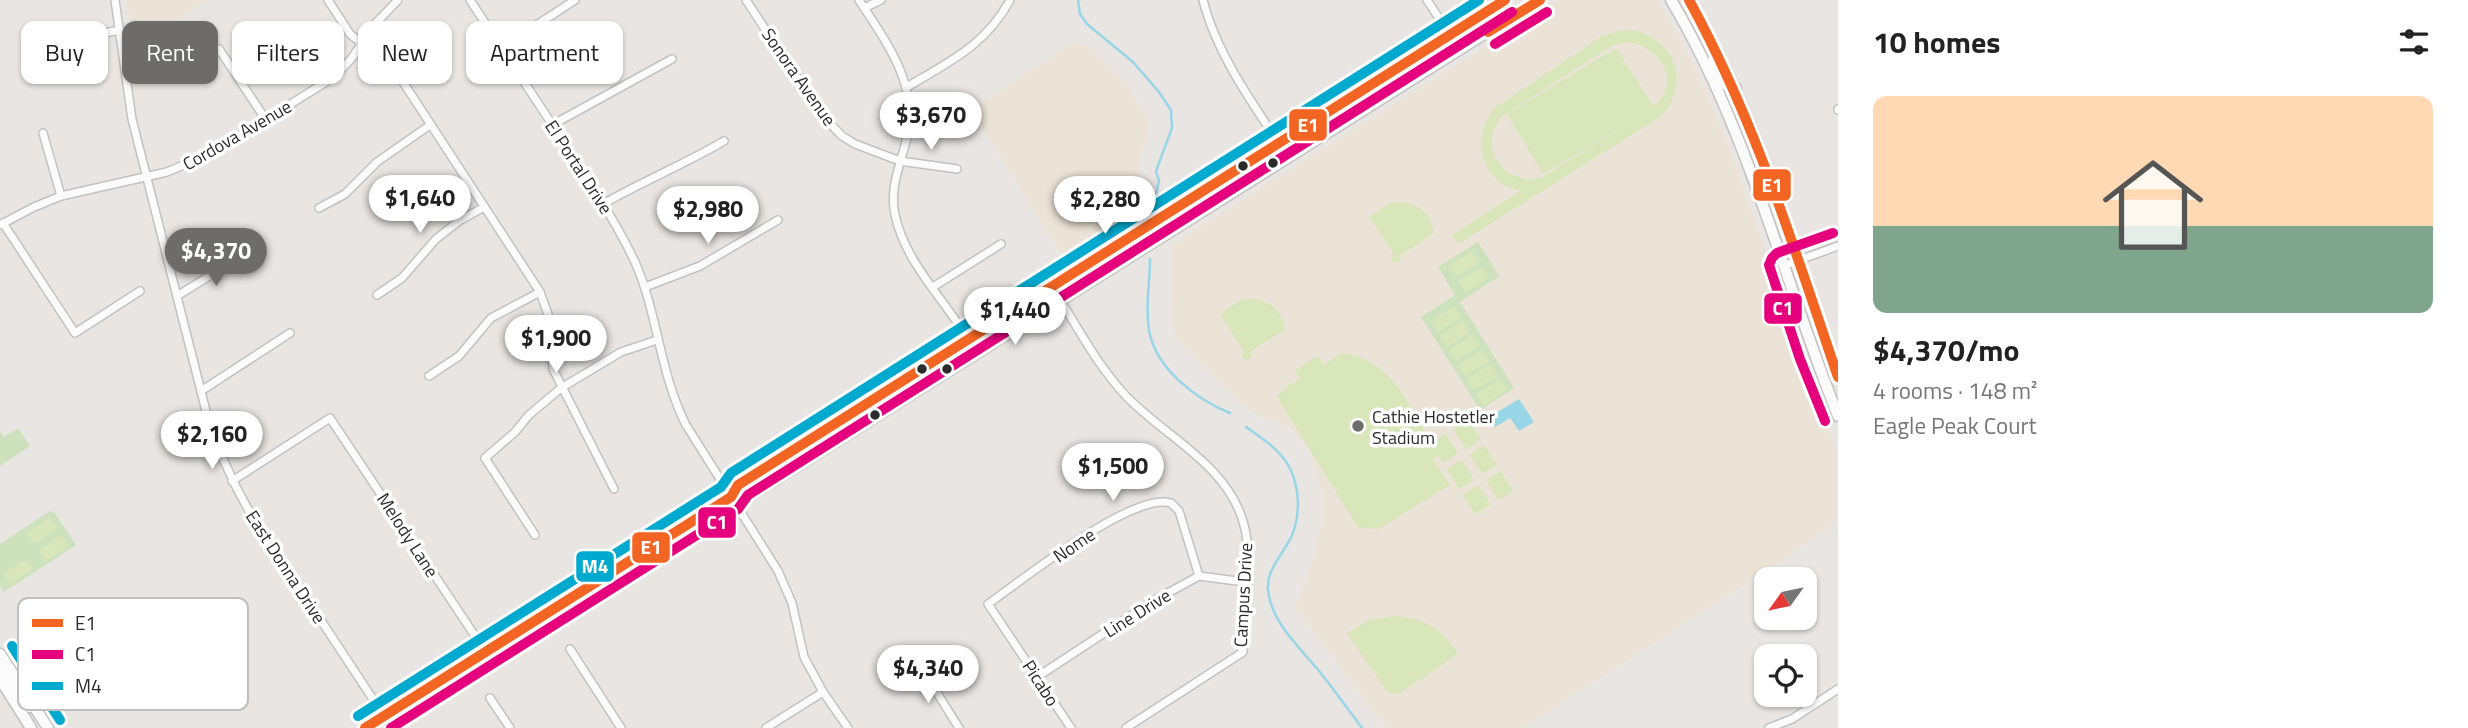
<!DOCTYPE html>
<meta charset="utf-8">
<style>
:root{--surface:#fff;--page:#f2f2f2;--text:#222;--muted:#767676;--accent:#6d6c6b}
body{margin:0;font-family:"Titillium Web",sans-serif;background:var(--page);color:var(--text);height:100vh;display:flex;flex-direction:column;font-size:26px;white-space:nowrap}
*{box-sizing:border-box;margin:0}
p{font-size:23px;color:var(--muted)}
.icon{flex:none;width:38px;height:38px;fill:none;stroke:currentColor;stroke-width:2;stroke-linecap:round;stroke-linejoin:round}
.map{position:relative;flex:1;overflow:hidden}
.drawer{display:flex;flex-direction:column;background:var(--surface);width:630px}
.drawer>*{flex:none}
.banner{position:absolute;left:21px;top:21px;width:665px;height:63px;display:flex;gap:14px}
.needle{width:46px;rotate:237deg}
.buttons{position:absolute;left:1754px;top:567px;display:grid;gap:14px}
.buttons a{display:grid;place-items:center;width:63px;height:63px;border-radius:14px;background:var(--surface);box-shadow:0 2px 5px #0004;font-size:35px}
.price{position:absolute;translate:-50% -60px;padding:0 16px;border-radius:24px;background:#fff;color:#222;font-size:23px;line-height:46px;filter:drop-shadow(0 2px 4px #0008)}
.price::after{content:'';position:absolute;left:50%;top:42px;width:21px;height:16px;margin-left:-10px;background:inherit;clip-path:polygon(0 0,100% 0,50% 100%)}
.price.selected{background:var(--accent);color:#fff}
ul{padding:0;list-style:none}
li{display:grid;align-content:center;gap:14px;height:371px;padding:0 35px}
li span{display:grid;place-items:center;height:217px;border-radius:14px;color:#555}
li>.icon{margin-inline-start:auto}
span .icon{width:126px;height:126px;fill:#fffc;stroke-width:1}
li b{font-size:30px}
h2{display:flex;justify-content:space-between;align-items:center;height:84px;padding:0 35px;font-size:30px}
.tag{padding:0 24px;border-radius:14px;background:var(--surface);box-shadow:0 2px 5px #0004;font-size:24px;line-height:63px}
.tag.selected{background:var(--accent);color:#fff}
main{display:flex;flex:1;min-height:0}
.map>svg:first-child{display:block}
</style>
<main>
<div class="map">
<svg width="1838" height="728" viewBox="0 0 1838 728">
<rect width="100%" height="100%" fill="#e8e5e2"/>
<!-- education -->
<g fill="#ebe3d7">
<path d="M125,0H208L138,44Z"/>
<path d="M1559,0H1658L1689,56L1707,93L1733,157L1765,250L1764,259L1774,287L1778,289L1818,402L1838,453V520L1790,555L1523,728H1386L1295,607L1311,566L1322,523L1321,487L1309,451L1290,426L1263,419L1240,403L1176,337L1173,318L1171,245Z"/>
<path d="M1074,42L1089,46L1127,85L1149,121L1139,164L1141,215L1068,264L971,110Z"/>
</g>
<!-- park -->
<g fill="#cde2bc">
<path d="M1478,242L1499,276L1460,302L1514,388L1480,410L1421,317L1455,295L1438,267Z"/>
<path d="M18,428L30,446L0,466V432L4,437Z"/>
<path d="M50,511L54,512L76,545L4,592L0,586V544Z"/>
</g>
<!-- pitch -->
<g fill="#d8e6ba" fill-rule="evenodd">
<path d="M1633,30C1676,40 1692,84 1660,117L1458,244L1452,235L1520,191C1515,189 1508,187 1504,185C1476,167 1476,132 1494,108L1602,36L1619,31ZM1629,42C1652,46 1676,68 1664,94C1661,99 1657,103 1654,107L1616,48L1507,114L1543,174L1637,118L1541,178L1527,180L1508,173L1495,158L1492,150V134L1501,117L1613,45Z"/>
<path d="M1397,202C1418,202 1431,213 1434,233L1401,255V260L1396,263L1392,261L1393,253L1369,217L1390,204Z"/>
<path d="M1472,251L1479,263L1456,277L1449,266Z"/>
<path d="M1482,267L1489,278L1465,292L1458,281Z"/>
<path d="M1248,299C1269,299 1281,309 1285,330L1251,351V357L1247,360L1242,357L1243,350L1220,314L1241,300Z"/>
<path d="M1454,306L1461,317L1438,332L1431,321Z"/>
<path d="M1463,321L1470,332L1447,347L1440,336Z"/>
<path d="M1472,335L1479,346L1456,361L1449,350Z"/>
<path d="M1482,350L1489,361L1465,376L1458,365Z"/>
<path d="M1341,353C1391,358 1408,404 1432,442L1446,434L1458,454L1443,463L1438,456L1433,459L1450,485L1378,529L1358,527L1277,397L1288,386L1300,379L1295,370L1318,356L1324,365Z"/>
<path d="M1491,364L1498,376L1474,390L1467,379Z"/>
<path d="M1500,379L1507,390L1483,405L1476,394Z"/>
<path d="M1468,420L1481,439L1466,449L1453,429Z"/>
<path d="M1484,445L1497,465L1482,474L1469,455Z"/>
<path d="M1462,460L1474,480L1459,489L1447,469Z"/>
<path d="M1501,471L1513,491L1498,500L1486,480Z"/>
<path d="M1478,485L1491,505L1475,514L1463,495Z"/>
<path d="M50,518L57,528L34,544L27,533Z"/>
<path d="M62,535L69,546L46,561L39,550Z"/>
<path d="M26,559L33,569L10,585L3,574Z"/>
<path d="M1394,616C1422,617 1444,630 1458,654L1399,694L1387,692L1347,633L1370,620Z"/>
</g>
<!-- water -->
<path fill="#98d6e7" d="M1519,399L1534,422L1519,431L1510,418L1495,427L1489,417Z"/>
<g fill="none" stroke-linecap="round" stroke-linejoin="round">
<!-- stream -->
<g stroke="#98d6e7" stroke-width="2.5">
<path d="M1078,0L1080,14L1087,24L1133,62L1159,92L1171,110L1172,128L1156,171L1159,181L1153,206"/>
<path d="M1150,259C1150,282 1145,307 1149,330C1155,368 1197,400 1230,413"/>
<path d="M1246,427C1276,448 1296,461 1298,502C1298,517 1296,530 1288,543C1277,562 1264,574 1269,596C1274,625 1302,650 1320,672C1334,690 1348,709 1362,728"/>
</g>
<!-- minor casing -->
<g stroke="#c2c2c2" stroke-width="10">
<g id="minor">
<path d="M115,0L132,119L206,411C217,449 232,482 252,516L392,728"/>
<path d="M328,0L350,34L386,63L403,82L540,292L550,320L553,369L614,489"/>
<path d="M470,0C502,49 535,98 567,147C591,185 616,222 635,262C658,314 659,371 686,425L778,571L792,603L804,657L823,692L848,728"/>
<path d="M746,0L820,113L842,136L855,144L900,161L957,169"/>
<path d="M859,0C886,42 919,84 907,137C901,164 889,187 895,215C905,262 944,299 968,339"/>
<path d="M1203,0C1217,56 1257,110 1289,158"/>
<path d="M1427,0L1450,35"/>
<path d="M864,8L881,0"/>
<path d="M32,47L120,30"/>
<path d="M501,48L575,0"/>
<path d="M219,49L266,120"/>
<path d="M907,87C949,62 986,45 1010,0"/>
<path d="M1838,109V110"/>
<path d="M552,125L672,59"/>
<path d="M43,133L61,196"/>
<path d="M603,204C643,181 685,164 724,141"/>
<path d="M319,208L345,194L377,162L430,125"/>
<path d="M3,223L75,333L140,291"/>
<path d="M0,225L34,207L61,196L167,172L212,153L334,77L352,58L373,26L398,0"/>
<path d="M1783,266L1838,246"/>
<path d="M645,287L700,266L778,220"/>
<path d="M933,287L1001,244"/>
<path d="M377,295L402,278L436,239L459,221L484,207"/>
<path d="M177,296L240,257"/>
<path d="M1061,301C1081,334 1101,370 1127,397C1167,438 1229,466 1244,525C1255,566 1239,610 1243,652L1126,728"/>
<path d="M429,376L459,356L491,318L540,292"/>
<path d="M201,391L290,333"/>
<path d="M232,481L330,418L485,651"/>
<path d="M535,535L485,458L515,432L529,415L561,388L621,352L657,340"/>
<path d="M570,649L621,728"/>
<path d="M921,667L959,728"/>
<path d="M1037,677L1153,601L1199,576L1245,582"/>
<path d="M490,698L510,728"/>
<path d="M766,728L823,692"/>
<path d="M1071,728L988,604C1024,579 1132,492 1171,503L1179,511L1199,576"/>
<path d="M1769,728L1792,719L1838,689"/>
</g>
</g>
<!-- tertiary casing -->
<g stroke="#c2c2c2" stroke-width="11">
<g id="tertiary">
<path d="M731,497L747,499L1540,0"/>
<path d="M365,728L731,497L738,485L1505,0"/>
</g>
</g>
<!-- secondary casing -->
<g stroke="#c2c2c2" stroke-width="13">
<g id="secondary">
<path d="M1671,0C1748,129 1783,278 1838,416"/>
<path d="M1689,0C1758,116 1794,250 1838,377"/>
<path d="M1712,62C1718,73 1722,89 1736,88"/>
<path d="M0,654L48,728"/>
<path d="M0,667L25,705L30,707L34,706"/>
<path d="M0,679L31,728"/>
</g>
</g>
<!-- minor -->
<use href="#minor" stroke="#fcfbfb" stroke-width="7"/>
<!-- tertiary -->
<use href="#tertiary" stroke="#fcfbfb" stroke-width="8"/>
<!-- secondary -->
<use href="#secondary" stroke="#fcfbfb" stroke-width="10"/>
<!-- bus-1 casing -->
<g stroke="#fff" stroke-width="16">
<g id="bus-1">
<path d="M1689,0C1755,120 1794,248 1838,377"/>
<path d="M1488,32L1540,0"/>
<path d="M365,728L731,497L738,485L1505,0"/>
</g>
</g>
<!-- bus-2 casing -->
<g stroke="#fff" stroke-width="16">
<g id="bus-2">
<path d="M1495,44L1547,12"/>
<path d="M1825,421L1800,359L1769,265L1772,258L1777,253L1833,233"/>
<path d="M391,728L738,509L748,495L1512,12"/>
</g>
</g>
<!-- bus-3 casing -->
<g stroke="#fff" stroke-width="16">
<g id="bus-3">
<path d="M12,646L60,720"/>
<path d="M358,716L721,487L731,473L1479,0"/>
</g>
</g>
<!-- bus-1 -->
<use href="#bus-1" stroke="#f26522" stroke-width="10"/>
<!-- bus-2 -->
<use href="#bus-2" stroke="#e5007d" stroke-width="10"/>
<!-- bus-3 -->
<use href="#bus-3" stroke="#00a9ce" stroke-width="10"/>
</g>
<!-- markers -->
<g fill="#2b2b2b" stroke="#fff" stroke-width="2.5">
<circle cx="1273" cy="163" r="6"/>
<circle cx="1243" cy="166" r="6"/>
<circle cx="922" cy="369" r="6"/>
<circle cx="947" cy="369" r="6"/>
<circle cx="875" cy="415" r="6"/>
</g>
<circle fill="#6d6c6b" stroke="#fff" stroke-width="2.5" cx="1358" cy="426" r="7"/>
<g text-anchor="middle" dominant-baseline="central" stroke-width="7" stroke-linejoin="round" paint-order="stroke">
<!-- street labels -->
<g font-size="18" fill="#2b2b2b" stroke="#fff">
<text transform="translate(799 77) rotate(55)">Sonora Avenue</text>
<text transform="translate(237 135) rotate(-30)">Cordova Avenue</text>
<text transform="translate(579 167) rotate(57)">El Portal Drive</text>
<text transform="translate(408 535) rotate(57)">Melody Lane</text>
<text transform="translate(1074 545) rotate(-34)">Nome</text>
<text transform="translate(286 567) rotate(57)">East Donna Drive</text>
<text transform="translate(1243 595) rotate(-87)">Campus Drive</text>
<text transform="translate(1137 613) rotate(-32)">Line Drive</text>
<text transform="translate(1041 683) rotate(57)">Picabo</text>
</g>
<!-- poi labels -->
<g font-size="18" fill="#2b2b2b" stroke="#fff" text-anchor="start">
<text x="1372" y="416">Cathie Hostetler<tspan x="1372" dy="21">Stadium</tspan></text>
</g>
</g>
<!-- legend -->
<rect x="18" y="598" width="230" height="112" rx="10" fill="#fff" stroke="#bfbfbf" stroke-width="2"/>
<rect x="32" y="619" width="31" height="8" fill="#f26522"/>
<rect x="32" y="650" width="31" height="9" fill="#e5007d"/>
<rect x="32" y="682" width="31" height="8" fill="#00a9ce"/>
<g font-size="19" fill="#2b2b2b">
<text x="75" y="630">E1</text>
<text x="75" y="661">C1</text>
<text x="75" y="693">M4</text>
</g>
<g stroke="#fff" stroke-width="2.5">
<rect x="1288" y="108" width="40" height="34" rx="7" fill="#f26522"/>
<rect x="1752" y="168" width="40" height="34" rx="7" fill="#f26522"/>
<rect x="1763" y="292" width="40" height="33" rx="7" fill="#e5007d"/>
<rect x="697" y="506" width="40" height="33" rx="7" fill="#e5007d"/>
<rect x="631" y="531" width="40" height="33" rx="7" fill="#f26522"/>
<rect x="575" y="550" width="40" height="33" rx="7" fill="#00a9ce"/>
</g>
<g font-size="19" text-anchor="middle" font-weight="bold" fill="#fff">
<text x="1308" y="132">E1</text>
<text x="1772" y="192">E1</text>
<text x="1783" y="315">C1</text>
<text x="717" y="529">C1</text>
<text x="651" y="554">E1</text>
<text x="595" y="573">M4</text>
</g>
</svg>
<div class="buttons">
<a><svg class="needle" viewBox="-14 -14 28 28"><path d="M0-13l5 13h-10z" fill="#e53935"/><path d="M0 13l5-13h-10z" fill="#767676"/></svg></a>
<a><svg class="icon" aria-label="locate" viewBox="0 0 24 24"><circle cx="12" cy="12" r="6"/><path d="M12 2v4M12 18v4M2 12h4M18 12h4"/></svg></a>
</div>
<b class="price" style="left:931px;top:152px">$3,670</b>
<b class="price" style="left:420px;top:235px">$1,640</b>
<b class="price" style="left:1105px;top:236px">$2,280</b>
<b class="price" style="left:708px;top:246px">$2,980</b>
<b class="price selected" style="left:216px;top:288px">$4,370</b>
<b class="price" style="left:1015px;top:347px">$1,440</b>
<b class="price" style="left:556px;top:375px">$1,900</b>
<b class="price" style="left:212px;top:471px">$2,160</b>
<b class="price" style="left:1113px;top:503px">$1,500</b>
<b class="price" style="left:928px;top:705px">$4,340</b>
<div class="banner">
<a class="tag">Buy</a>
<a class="tag selected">Rent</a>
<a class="tag">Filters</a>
<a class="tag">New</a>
<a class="tag">Apartment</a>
</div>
</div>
<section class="drawer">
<h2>10 homes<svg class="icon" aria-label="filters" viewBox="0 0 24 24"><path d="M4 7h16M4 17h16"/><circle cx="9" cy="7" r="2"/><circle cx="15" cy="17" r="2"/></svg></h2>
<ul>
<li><span style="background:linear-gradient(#ffd9b3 60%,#7fa58c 0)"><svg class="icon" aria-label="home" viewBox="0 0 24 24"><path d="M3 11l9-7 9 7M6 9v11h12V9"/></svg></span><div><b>$4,370/mo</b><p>4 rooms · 148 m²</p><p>Eagle Peak Court</p></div></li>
</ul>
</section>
</main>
